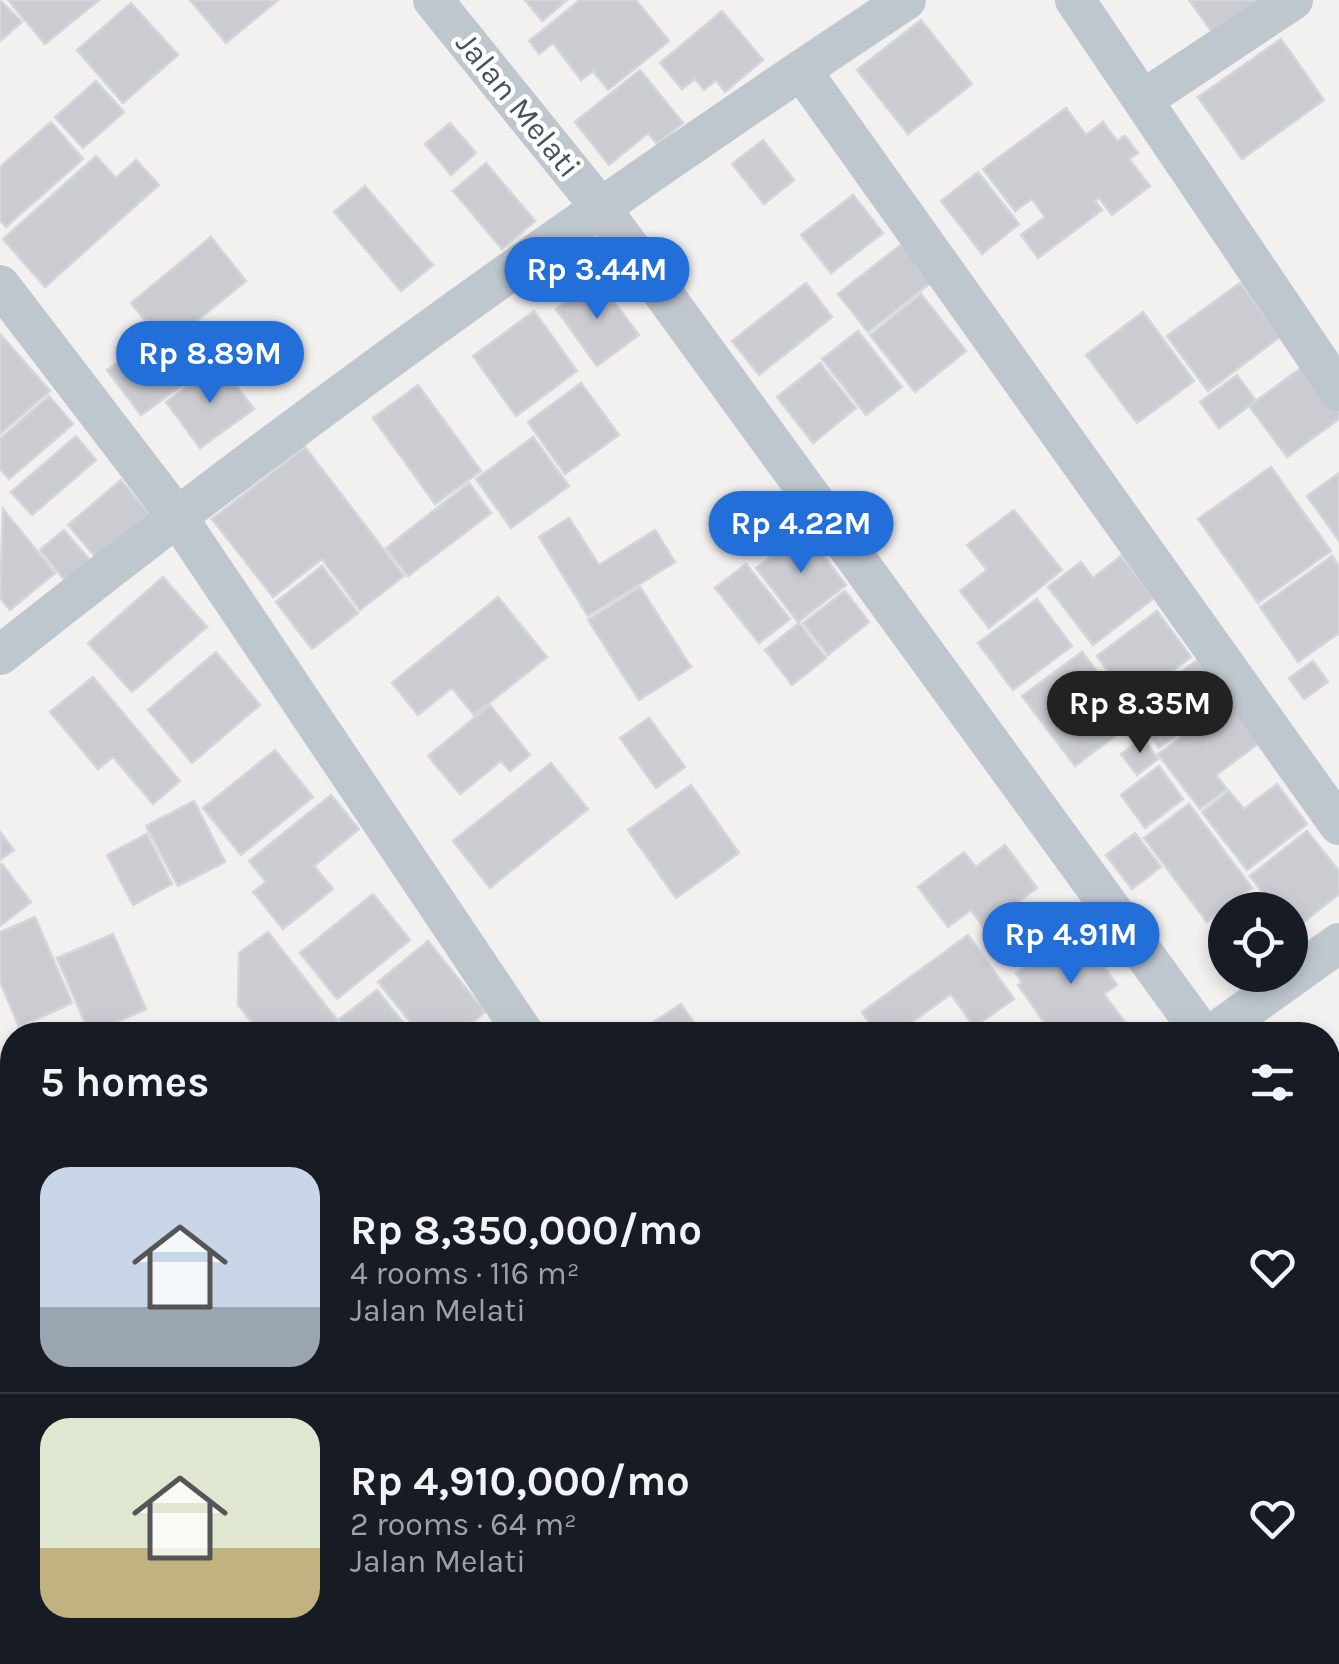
<!DOCTYPE html>
<meta charset="utf-8">
<style>
:root{--surface:#171b24;--page:#242831;--text:#f1f3f6;--muted:#9ea1a6;--line:#363941;--accent:#236fda}
body{margin:0;font-family:Karla,sans-serif;background:var(--page);color:var(--text);height:100vh;display:flex;flex-direction:column;font-size:38px;white-space:nowrap}
*{box-sizing:border-box;margin:0}
p{font-size:32px;color:var(--muted)}
.icon{flex:none;width:55px;height:55px;fill:none;stroke:currentColor;stroke-width:2;stroke-linecap:round;stroke-linejoin:round}
.map{position:relative;flex:1;overflow:hidden}
.details{position:absolute;left:0px;top:1022px;width:1340px;height:642px;display:flex;flex-direction:column;background:var(--surface);border-radius:40px 40px 0 0;box-shadow:0 5px 15px #0003}
.details>*{flex:none}
.fabs{position:absolute;left:1208px;top:892px;display:grid;gap:20px}
.fabs a{display:grid;place-items:center;width:100px;height:100px;border-radius:50%;background:var(--surface);box-shadow:0 5px 15px #0003;font-size:50px}
.price{position:absolute;translate:-50% -85px;padding:0 22px;border-radius:35px;background:var(--accent);color:#fff;font-size:32px;line-height:65px;filter:drop-shadow(0 2px 5px #0008)}
.price::after{content:'';position:absolute;left:50%;top:60px;width:30px;height:22px;margin-left:-15px;background:inherit;clip-path:polygon(0 0,100% 0,50% 100%)}
.price.selected{background:#222;color:#fff}
ul{padding:0;list-style:none}
li{display:flex;align-items:center;gap:30px;height:250px;padding:0 40px}
li+li{border-top:2px solid var(--line)}
li span{display:grid;place-items:center;flex:none;width:280px;height:200px;border-radius:30px;color:#555}
li>.icon{margin-inline-start:auto}
span .icon{width:120px;height:120px;fill:#fffc;stroke-width:1}
li b{font-size:42px}
h2{display:flex;justify-content:space-between;align-items:center;height:120px;padding:0 40px;font-size:42px}
.map>svg:first-child{display:block}
</style>
<div class="map">
<svg width="1339" height="1664" viewBox="0 0 1339 1664">
<rect width="100%" height="100%" fill="#f3f0f0"/>
<!-- building -->
<g fill="#cbccd2" stroke="#d5d6db" stroke-width="2.5">
<path d="M0,0L22,22L0,41Z"/>
<path d="M8,0H99L45,44Z"/>
<path d="M190,0H278L226,43Z"/>
<path d="M525,0H567L542,21Z"/>
<path d="M580,0H636L669,41L608,90L593,71L581,80L553,43L539,54L529,41Z"/>
<path d="M1189,0H1273L1217,39Z"/>
<path d="M131,3L178,55L123,103L77,50Z"/>
<path d="M722,11L763,60L725,92L716,80L704,90L695,79L682,89L660,63Z"/>
<path d="M921,20L972,84L908,134L857,70Z"/>
<path d="M1281,39L1324,100L1242,159L1198,97Z"/>
<path d="M640,70L683,123L657,144L648,133L609,165L575,122Z"/>
<path d="M96,81L124,112L83,148L55,117Z"/>
<path d="M1066,108L1086,135L1103,122L1117,141L1125,136L1138,153L1129,159L1150,186L1112,215L1099,198L1095,201L1102,210L1038,258L1021,235L1045,217L1032,199L1015,211L983,169Z"/>
<path d="M51,122L83,159L6,227L0,220V167Z"/>
<path d="M450,123L476,153L451,175L425,144Z"/>
<path d="M763,140L794,180L764,204L732,164Z"/>
<path d="M96,156L116,178L136,160L159,185L45,287L3,239Z"/>
<path d="M486,163L535,221L502,249L453,191Z"/>
<path d="M978,172L1019,224L982,254L941,201Z"/>
<path d="M365,186L433,265L401,291L334,212Z"/>
<path d="M853,195L883,233L831,273L801,235Z"/>
<path d="M211,237L246,281L166,346L131,303Z"/>
<path d="M903,243L933,281L868,332L838,294Z"/>
<path d="M597,279L639,335L597,366L556,309Z"/>
<path d="M806,283L832,317L759,375L732,341Z"/>
<path d="M1240,283L1280,337L1208,391L1167,336Z"/>
<path d="M921,294L966,351L915,392L870,335Z"/>
<path d="M534,311L577,371L516,416L473,356Z"/>
<path d="M1143,312L1194,381L1137,423L1086,355Z"/>
<path d="M858,331L902,387L866,415L822,359Z"/>
<path d="M0,334L50,391L0,434Z"/>
<path d="M150,339L184,384L141,415L107,370Z"/>
<path d="M1312,360L1339,396V419L1287,457L1249,406Z"/>
<path d="M219,363L254,409L200,448L166,402Z"/>
<path d="M820,363L856,408L813,443L777,397Z"/>
<path d="M1237,375L1256,401L1219,428L1200,402Z"/>
<path d="M581,383L619,435L565,474L528,422Z"/>
<path d="M418,385L481,471L435,504L373,418Z"/>
<path d="M49,396L73,424L9,479L0,469V439Z"/>
<path d="M76,436L96,460L32,515L11,492Z"/>
<path d="M533,437L569,486L511,528L476,479Z"/>
<path d="M305,447L404,576L360,610L322,559L273,597L212,519Z"/>
<path d="M1271,467L1331,551L1258,603L1198,519Z"/>
<path d="M1339,473V541L1307,496Z"/>
<path d="M121,480L151,516L98,560L68,525Z"/>
<path d="M469,483L491,513L408,576L386,548Z"/>
<path d="M3,509L55,573L10,610L0,598Z"/>
<path d="M1014,510L1062,570L989,628L960,591L987,570L967,545Z"/>
<path d="M569,518L599,565L655,530L675,562L588,616L539,537Z"/>
<path d="M64,530L96,567L71,588L40,550Z"/>
<path d="M804,531L846,585L798,622L756,568Z"/>
<path d="M1121,556L1154,598L1093,645L1048,587L1081,562L1093,578Z"/>
<path d="M1332,556L1339,566V633L1298,662L1260,607Z"/>
<path d="M746,564L790,619L759,643L715,588Z"/>
<path d="M322,566L358,613L312,649L276,602Z"/>
<path d="M163,577L207,627L132,692L88,643Z"/>
<path d="M640,587L691,667L639,700L588,620Z"/>
<path d="M845,591L869,622L828,655L803,623Z"/>
<path d="M498,597L547,657L474,715L452,688L418,715L392,683Z"/>
<path d="M1037,599L1072,646L1013,690L978,643Z"/>
<path d="M1157,611L1191,657L1131,702L1097,656Z"/>
<path d="M799,623L826,658L792,685L765,650Z"/>
<path d="M216,652L260,705L192,763L148,710Z"/>
<path d="M1082,652L1135,721L1075,766L1022,696Z"/>
<path d="M1208,652L1236,691L1159,748L1131,710Z"/>
<path d="M1313,661L1328,682L1304,699L1289,678Z"/>
<path d="M93,677L180,781L153,804L113,757L98,769L50,712Z"/>
<path d="M1229,702L1259,743L1216,775L1227,789L1200,809L1158,754Z"/>
<path d="M490,705L530,755L510,771L501,761L460,794L428,756Z"/>
<path d="M649,718L685,767L656,788L620,738Z"/>
<path d="M1143,738L1158,759L1137,775L1121,754Z"/>
<path d="M275,750L313,797L241,855L203,808Z"/>
<path d="M551,763L588,809L490,888L453,841Z"/>
<path d="M1159,766L1183,799L1145,828L1121,795Z"/>
<path d="M1277,784L1307,824L1247,870L1202,812L1229,791L1244,809Z"/>
<path d="M691,785L739,853L676,898L628,830Z"/>
<path d="M331,795L359,829L314,866L333,889L283,929L253,892L266,882L249,861Z"/>
<path d="M194,801L225,862L178,886L146,826Z"/>
<path d="M1189,804L1252,888L1207,922L1144,838Z"/>
<path d="M1307,831L1339,871V894L1293,931L1290,910H1276L1250,876Z"/>
<path d="M0,832L14,850L0,860Z"/>
<path d="M1135,833L1161,867L1132,889L1106,855Z"/>
<path d="M147,834L172,884L133,905L107,855Z"/>
<path d="M1005,845L1037,888L984,928L971,910L948,927L918,887L964,852L976,867Z"/>
<path d="M2,864L31,902L0,926V866Z"/>
<path d="M373,894L410,940L337,999L300,953Z"/>
<path d="M35,917L72,1003L19,1027L0,981V932Z"/>
<path d="M1071,920L1117,985L1104,994L1132,1032L1128,1035H1053L1018,985L1022,983L1016,973L1033,961L1026,952Z"/>
<path d="M268,932L349,1035H262L238,1005L239,953Z"/>
<path d="M113,934L146,1009L90,1034L57,958Z"/>
<path d="M968,935L1014,999L974,1027L951,994L894,1035H878L862,1012Z"/>
<path d="M428,941L485,1012L457,1035H421L378,982Z"/>
<path d="M377,990L413,1035H349L338,1020Z"/>
<path d="M681,1004L702,1035H634Z"/>
<path d="M1339,1387V1415L1328,1400Z"/>
<path d="M1328,1416L1339,1432V1462L1328,1470Z"/>
<path d="M12,1457V1536L0,1545V1466Z"/>
<path d="M1339,1519V1574L1328,1583V1528Z"/>
<path d="M12,1547V1591L0,1573V1556Z"/>
<path d="M1339,1581V1634L1328,1642V1589Z"/>
<path d="M171,1652H192L201,1664H156Z"/>
<path d="M272,1652H308L293,1664H281Z"/>
<path d="M489,1652H533L541,1664H473Z"/>
<path d="M548,1652H608L617,1664H557Z"/>
<path d="M615,1652H679L688,1664H623Z"/>
<path d="M688,1652H747L755,1664H697Z"/>
<path d="M813,1652H905L889,1664H811L806,1657Z"/>
<path d="M1156,1652H1196L1204,1664H1165Z"/>
<path d="M1201,1652H1232L1241,1664H1210Z"/>
</g>
<g fill="none" stroke-linecap="round" stroke-linejoin="round">
<!-- lane -->
<path stroke="#bfc7ce" stroke-width="20" d="M915,1664L933,1652"/>
<!-- street -->
<g stroke="#bfc7ce" stroke-width="40">
<path d="M433,0L601,208L1203,1035"/>
<path d="M1075,0L1339,391"/>
<path d="M801,70L1339,825"/>
<path d="M1144,99L1293,0"/>
<path d="M0,285L176,515L525,1035"/>
<path d="M0,655C292,423 596,205 906,0"/>
<path d="M1211,1035L1339,943"/>
<path d="M0,1078L12,1079"/>
<path d="M1328,1217L1339,1233"/>
<path d="M0,1359L12,1376"/>
<path d="M213,1652L222,1664"/>
<path d="M978,1652L986,1664"/>
<path d="M377,1664L392,1652"/>
<path d="M1339,1664V1663"/>
</g>
</g>
<g text-anchor="middle" dominant-baseline="central" stroke-width="9" stroke-linejoin="round" paint-order="stroke">
<!-- street labels -->
<g font-size="32" fill="#49535d" stroke="#fff">
<text transform="translate(518 105) rotate(51)">Jalan Melati</text>
</g>
</g>
</svg>
<div class="fabs">
<a><svg class="icon" aria-label="locate" viewBox="0 0 24 24"><circle cx="12" cy="12" r="6"/><path d="M12 2v4M12 18v4M2 12h4M18 12h4"/></svg></a>
</div>
<b class="price" style="left:597px;top:322px">Rp 3.44M</b>
<b class="price" style="left:210px;top:406px">Rp 8.89M</b>
<b class="price" style="left:801px;top:576px">Rp 4.22M</b>
<b class="price selected" style="left:1140px;top:756px">Rp 8.35M</b>
<b class="price" style="left:1071px;top:987px">Rp 4.91M</b>
<section class="details">
<h2>5 homes<svg class="icon" aria-label="filters" viewBox="0 0 24 24"><path d="M4 7h16M4 17h16"/><circle cx="9" cy="7" r="2"/><circle cx="15" cy="17" r="2"/></svg></h2>
<ul>
<li><span style="background:linear-gradient(#c9d6e8 70%,#9aa5b1 0)"><svg class="icon" aria-label="home" viewBox="0 0 24 24"><path d="M3 11l9-7 9 7M6 9v11h12V9"/></svg></span><div><b>Rp 8,350,000/mo</b><p>4 rooms · 116 m²</p><p>Jalan Melati</p></div><svg class="icon" aria-label="heart" viewBox="0 0 24 24"><path d="M12 20l-8-8c-3-5 5-10 8-4 3-6 11-1 8 4z"/></svg></li>
<li><span style="background:linear-gradient(#dfe7d0 65%,#c2b280 0)"><svg class="icon" aria-label="home" viewBox="0 0 24 24"><path d="M3 11l9-7 9 7M6 9v11h12V9"/></svg></span><div><b>Rp 4,910,000/mo</b><p>2 rooms · 64 m²</p><p>Jalan Melati</p></div><svg class="icon" aria-label="heart" viewBox="0 0 24 24"><path d="M12 20l-8-8c-3-5 5-10 8-4 3-6 11-1 8 4z"/></svg></li>
</ul>
</section>
</div>
